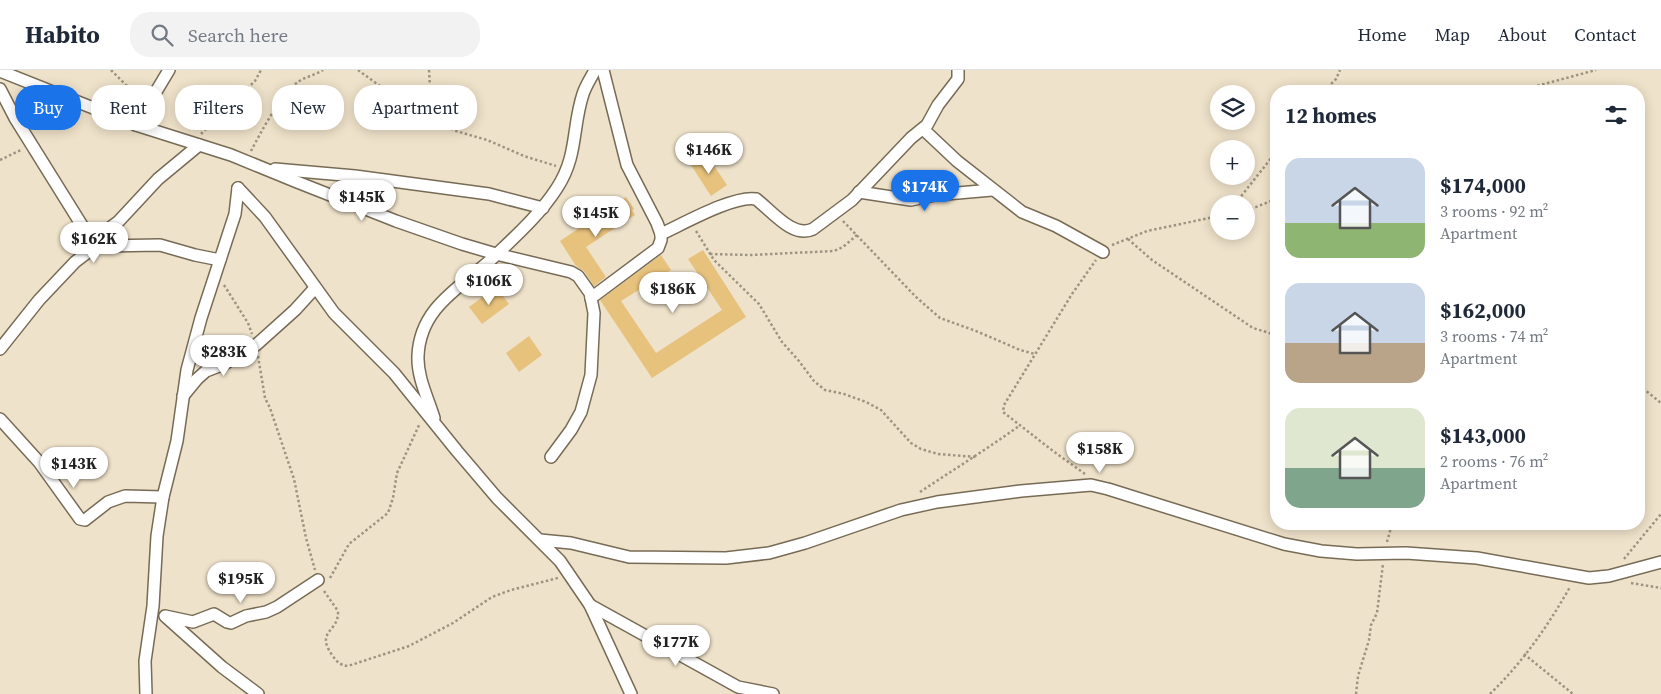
<!DOCTYPE html>
<meta charset="utf-8">
<style>
:root{--surface:#fff;--page:#f2f2f3;--text:#1f2937;--muted:#747a83;--line:#e0e1e3;--accent:#1a73e8}
body{margin:0;font-family:"Source Serif 4",serif;background:var(--page);color:var(--text);height:100vh;display:flex;flex-direction:column;font-size:19px;white-space:nowrap}
*{box-sizing:border-box;margin:0}
p{font-size:16px;color:var(--muted)}
.icon{flex:none;width:28px;height:28px;fill:none;stroke:currentColor;stroke-width:2;stroke-linecap:round;stroke-linejoin:round}
.map{position:relative;flex:1;overflow:hidden}
.panel{position:absolute;left:1270px;top:15px;width:375px;height:445px;display:flex;flex-direction:column;background:var(--surface);border-radius:20px;box-shadow:0 2px 12px #0003}
.panel>*{flex:none}
.hud{position:absolute;left:15px;top:15px;width:475px;height:45px;display:flex;gap:10px}
.controls{position:absolute;left:1210px;top:15px;display:grid;gap:10px}
.controls a{display:grid;place-items:center;width:45px;height:45px;border-radius:50%;background:var(--surface);box-shadow:0 2px 12px #0003;font-size:25px}
.price{position:absolute;translate:-50% -42px;padding:0 11px;border-radius:18px;background:#fff;color:#222;font-size:16px;line-height:32px;filter:drop-shadow(0 1px 2px #0008)}
.price::after{content:'';position:absolute;left:50%;top:30px;width:15px;height:11px;margin-left:-8px;background:inherit;clip-path:polygon(0 0,100% 0,50% 100%)}
.price.active{background:var(--accent);color:#fff}
ul{padding:0;list-style:none}
li{display:flex;align-items:center;gap:15px;height:125px;padding:0 15px}
li span{display:grid;place-items:center;flex:none;width:140px;height:100px;border-radius:15px;color:#555}
li>.icon{margin-inline-start:auto}
span .icon{width:60px;height:60px;fill:#fffc;stroke-width:1}
li b{font-size:21px}
h2{display:flex;justify-content:space-between;align-items:center;height:60px;padding:0 15px;font-size:21px}
.pill{padding:0 18px;border-radius:20px;background:var(--surface);box-shadow:0 2px 12px #0003;font-size:18px;line-height:45px}
.pill.active{background:var(--accent);color:#fff}
header{display:flex;align-items:center;gap:30px;box-sizing:border-box;height:70px;padding:0 25px;background:var(--surface);border-bottom:1px solid var(--line)}
header strong{font-size:24px}
nav{display:flex;gap:28px;margin-inline-start:auto;font-size:18px}
.search{width:350px;height:45px;background:var(--page);display:flex;align-items:center;gap:12px;box-sizing:border-box;padding:0 18px;border-radius:20px;color:var(--muted);font-size:19px}
.map>svg:first-child{display:block}
</style>
<header>
<strong>Habito</strong>
<div class="search"><svg class="icon" aria-label="search" viewBox="0 0 24 24"><circle cx="10" cy="10" r="6"/><path d="M15 15l6 6"/></svg>Search here</div>
<nav><a>Home</a><a>Map</a><a>About</a><a>Contact</a></nav>
</header>
<div class="map">
<svg width="1661" height="624" viewBox="0 0 1661 624">
<rect width="100%" height="100%" fill="#efe2ca"/>
<!-- building -->
<g fill="#e7c27d">
<path d="M707,85L727,115L711,126L691,95Z"/>
<path d="M626,127L634,139L632,140L635,145L586,177L606,207L594,216L584,201L576,196L560,171Z"/>
<path d="M703,180L746,247L652,308L600,230L661,185L671,200L621,231L656,283L722,240L688,189Z"/>
<path d="M496,217L509,234L482,254L469,237Z"/>
<path d="M529,266L542,285L519,302L506,283Z"/>
</g>
<g fill="none" stroke-linecap="round" stroke-linejoin="round">
<!-- street casing -->
<g stroke="#776b56" stroke-width="14">
<g id="street">
<path d="M0,1L136,55L231,85L297,112L396,151L462,174L496,184L571,202L578,206L590,223L594,243L591,305L581,342L571,360L551,387"/>
<path d="M0,19L15,48L96,178"/>
<path d="M136,55L169,0"/>
<path d="M923,59L957,91L1022,142L1056,156L1103,182"/>
<path d="M275,99L355,106L489,124L543,138"/>
<path d="M238,118L265,147L334,243L394,303L457,381L497,428L560,491L590,535L631,624"/>
<path d="M859,122L911,130L935,125L992,120"/>
<path d="M661,164C683,154 734,125 756,129C771,140 793,169 813,159L852,130L911,68L927,55L938,35L958,9V0"/>
<path d="M92,171L118,152L158,109L199,75"/>
<path d="M591,228L658,178L661,170V164L657,153L627,95L603,0"/>
<path d="M0,279L39,230L75,192L92,179L102,176L160,175L195,185L220,190"/>
<path d="M183,326L197,309L206,301L224,294L256,275L295,240L315,218"/>
<path d="M434,348C428,328 417,307 418,286C420,235 464,216 496,185C518,164 541,143 557,118C578,86 572,57 583,24C586,15 591,8 595,0"/>
<path d="M0,349L39,392L80,449L85,450L108,432L125,426L163,427"/>
<path d="M540,470L571,473L629,487L726,488L769,483L805,473L901,440L937,432L1021,421L1091,415L1108,419L1284,474L1321,481L1357,484L1406,483L1477,488L1589,508L1609,506L1661,492"/>
<path d="M590,535L738,617L773,624"/>
<path d="M165,546L193,552L214,544L227,552L231,553L246,546L266,542L277,537L318,510"/>
<path d="M166,547L222,597L258,624"/>
<path d="M146,624L145,591L153,536L157,466L163,427L177,371L187,300L201,248L235,144L238,118"/>
</g>
</g>
<!-- path -->
<g stroke="#9d9482" stroke-width="2.5" stroke-dasharray="2.5 2.5" stroke-linecap="butt">
<path d="M111,0L139,28"/>
<path d="M358,0L413,40L438,53L456,61L487,70L524,86L556,96"/>
<path d="M429,0L432,50"/>
<path d="M1324,21L1336,9L1340,0"/>
<path d="M1518,21L1596,0"/>
<path d="M201,64L255,11L261,0"/>
<path d="M251,81C261,62 281,24 298,12C305,7 315,5 323,0"/>
<path d="M0,90L21,80"/>
<path d="M1235,134L1276,82"/>
<path d="M1246,141L1276,129"/>
<path d="M843,151L916,227L940,248L976,261L1020,280L1035,284"/>
<path d="M696,161L714,190L759,234L782,272L799,291L814,311L825,320L844,324L866,332L881,340L911,373L921,379L938,384L976,387"/>
<path d="M1128,169L1152,190L1253,258L1276,265"/>
<path d="M1112,175L1147,161L1219,146"/>
<path d="M710,184L750,185L834,181L843,177L857,165"/>
<path d="M224,215L248,253L252,264"/>
<path d="M258,286L265,328L270,338L294,409L306,468L315,500"/>
<path d="M1639,315L1661,333"/>
<path d="M1085,404L1053,381L1003,342L1004,335L1072,224L1096,190"/>
<path d="M920,422C953,400 987,379 1019,356"/>
<path d="M1387,472L1392,454"/>
<path d="M1624,489L1661,444"/>
<path d="M330,508L349,474L388,443L393,428L397,403L420,353"/>
<path d="M1631,513L1661,518"/>
<path d="M324,521L338,541C339,563 315,560 332,585C337,592 340,595 348,596L409,576L453,553L492,527L511,520L558,508"/>
<path d="M1524,584L1573,624"/>
<path d="M1356,624L1358,606L1369,570L1371,555L1377,543L1383,494"/>
<path d="M1490,624C1522,593 1548,556 1570,517"/>
</g>
<!-- street -->
<use href="#street" stroke="#fff" stroke-width="11"/>
</g>
</svg>
<div class="controls">
<a><svg class="icon" aria-label="layers" viewBox="0 0 24 24"><path d="M12 4l9 5-9 5-9-5zM3 14l9 5 9-5"/></svg></a>
<a>+</a>
<a>−</a>
</div>
<b class="price" style="left:709px;top:105px">$146K</b>
<b class="price active" style="left:925px;top:142px">$174K</b>
<b class="price" style="left:362px;top:152px">$145K</b>
<b class="price" style="left:596px;top:168px">$145K</b>
<b class="price" style="left:94px;top:194px">$162K</b>
<b class="price" style="left:489px;top:236px">$106K</b>
<b class="price" style="left:673px;top:244px">$186K</b>
<b class="price" style="left:224px;top:307px">$283K</b>
<b class="price" style="left:1100px;top:404px">$158K</b>
<b class="price" style="left:74px;top:419px">$143K</b>
<b class="price" style="left:241px;top:534px">$195K</b>
<b class="price" style="left:676px;top:597px">$177K</b>
<div class="hud">
<a class="pill active">Buy</a>
<a class="pill">Rent</a>
<a class="pill">Filters</a>
<a class="pill">New</a>
<a class="pill">Apartment</a>
</div>
<section class="panel">
<h2>12 homes<svg class="icon" aria-label="filters" viewBox="0 0 24 24"><path d="M4 7h16M4 17h16"/><circle cx="9" cy="7" r="2"/><circle cx="15" cy="17" r="2"/></svg></h2>
<ul>
<li><span style="background:linear-gradient(#c9d6e8 65%,#8fb573 0)"><svg class="icon" aria-label="home" viewBox="0 0 24 24"><path d="M3 11l9-7 9 7M6 9v11h12V9"/></svg></span><div><b>$174,000</b><p>3 rooms · 92 m²</p><p>Apartment</p></div></li>
<li><span style="background:linear-gradient(#c9d6e8 60%,#b9a48a 0)"><svg class="icon" aria-label="home" viewBox="0 0 24 24"><path d="M3 11l9-7 9 7M6 9v11h12V9"/></svg></span><div><b>$162,000</b><p>3 rooms · 74 m²</p><p>Apartment</p></div></li>
<li><span style="background:linear-gradient(#dfe7d0 60%,#7fa58c 0)"><svg class="icon" aria-label="home" viewBox="0 0 24 24"><path d="M3 11l9-7 9 7M6 9v11h12V9"/></svg></span><div><b>$143,000</b><p>2 rooms · 76 m²</p><p>Apartment</p></div></li>
</ul>
</section>
</div>
